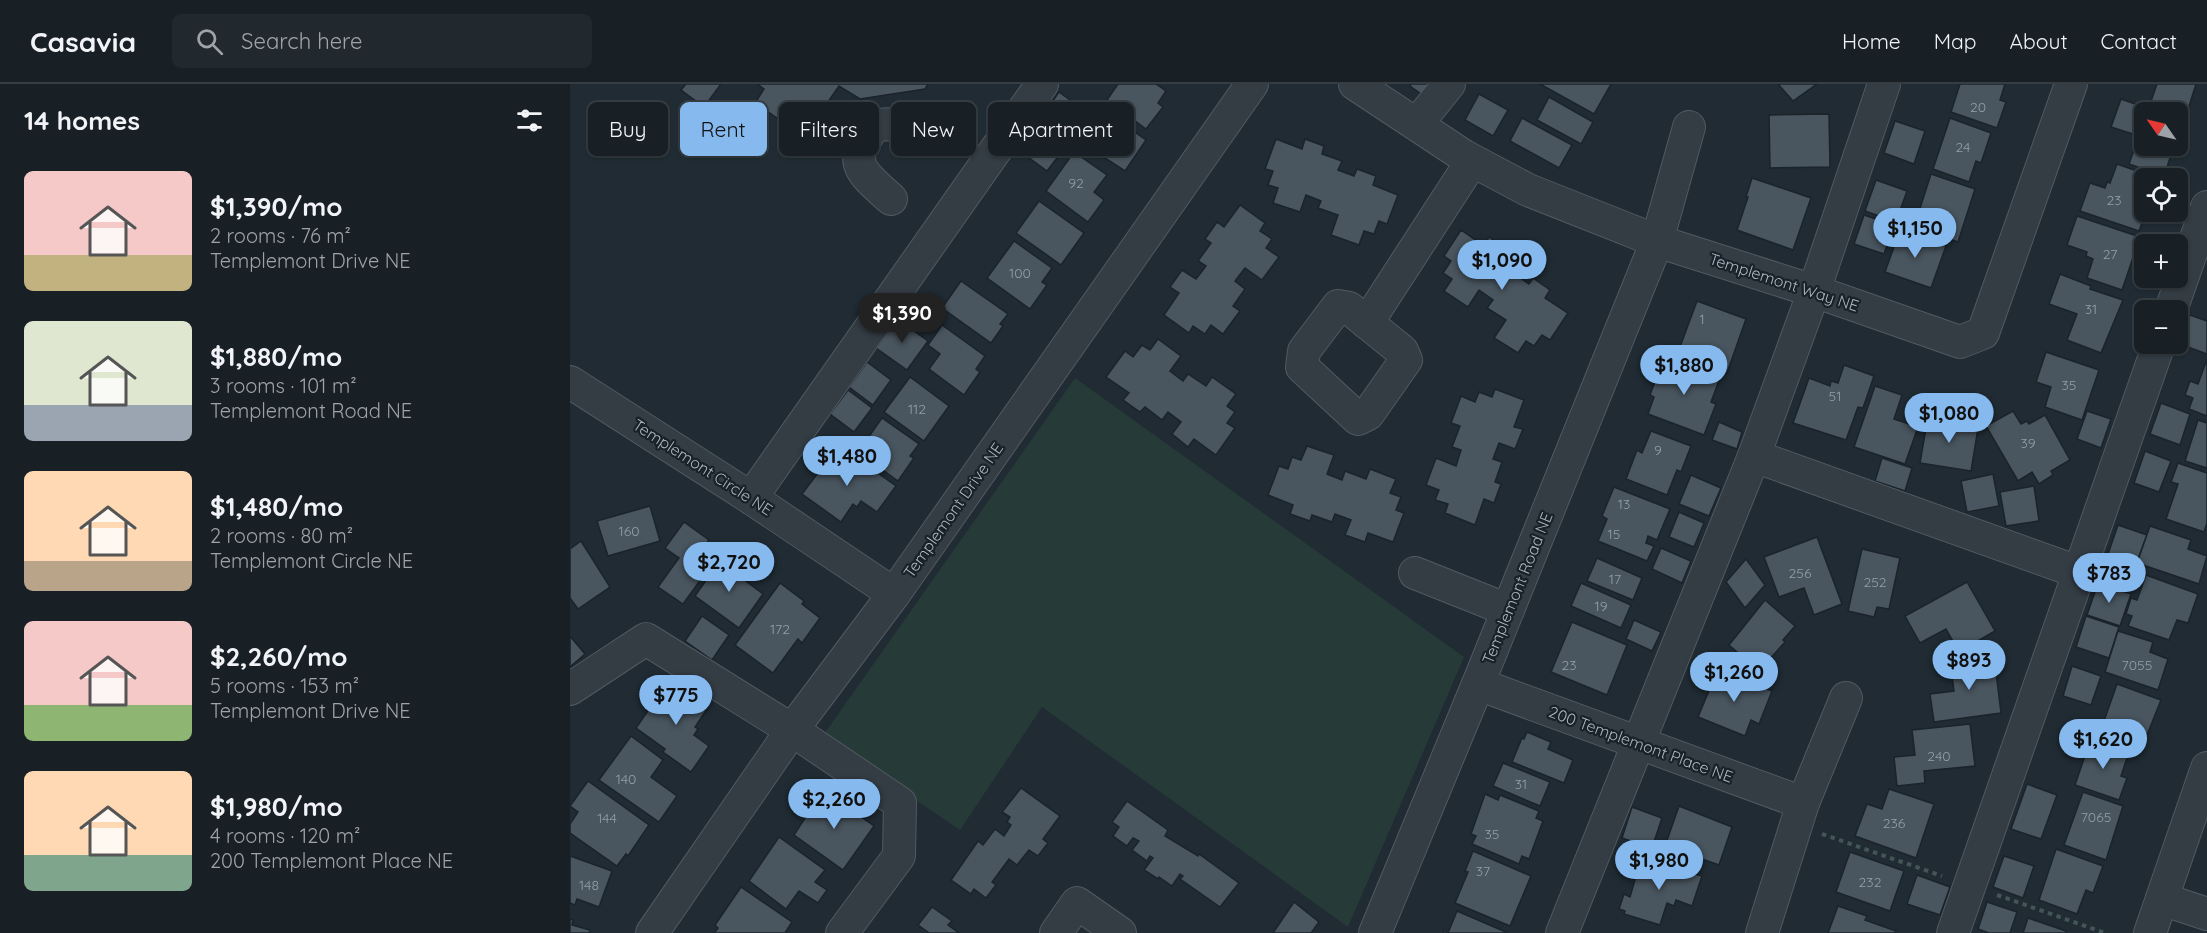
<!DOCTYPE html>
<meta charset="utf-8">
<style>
:root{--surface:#182026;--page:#21282e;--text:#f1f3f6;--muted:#9fa3a7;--line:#363e43;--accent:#86baee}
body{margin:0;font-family:Quicksand,sans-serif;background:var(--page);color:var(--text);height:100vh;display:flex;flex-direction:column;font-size:22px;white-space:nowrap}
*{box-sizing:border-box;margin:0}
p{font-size:20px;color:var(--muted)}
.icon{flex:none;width:33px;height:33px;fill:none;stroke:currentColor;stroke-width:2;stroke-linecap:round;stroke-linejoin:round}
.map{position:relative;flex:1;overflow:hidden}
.panel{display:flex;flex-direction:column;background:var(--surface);width:570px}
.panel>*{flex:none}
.hud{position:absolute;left:18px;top:18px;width:570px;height:54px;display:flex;gap:12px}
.needle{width:39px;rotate:304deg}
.buttons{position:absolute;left:1564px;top:18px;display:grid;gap:12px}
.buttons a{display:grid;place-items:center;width:54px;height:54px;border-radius:9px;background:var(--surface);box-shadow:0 2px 4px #0004,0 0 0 2px var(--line);font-size:30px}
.price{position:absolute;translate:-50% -51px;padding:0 14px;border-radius:21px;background:var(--accent);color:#111;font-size:20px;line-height:39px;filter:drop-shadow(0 2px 3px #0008)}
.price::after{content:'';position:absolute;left:50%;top:36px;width:18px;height:14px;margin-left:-9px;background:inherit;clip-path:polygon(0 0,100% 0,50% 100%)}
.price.selected{background:#222;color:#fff}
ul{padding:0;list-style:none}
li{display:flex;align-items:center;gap:18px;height:150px;padding:0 24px}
li span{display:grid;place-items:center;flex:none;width:168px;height:120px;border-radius:9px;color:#555}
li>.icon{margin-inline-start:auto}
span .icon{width:72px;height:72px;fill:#fffc;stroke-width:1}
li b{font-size:26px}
h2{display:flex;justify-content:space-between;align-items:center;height:72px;padding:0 24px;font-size:26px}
.pill{padding:0 21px;border-radius:9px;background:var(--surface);box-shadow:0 2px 4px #0004,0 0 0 2px var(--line);font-size:21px;line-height:54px}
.pill.selected{background:var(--accent);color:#111}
header{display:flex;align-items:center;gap:36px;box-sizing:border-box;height:84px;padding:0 30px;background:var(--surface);border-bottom:2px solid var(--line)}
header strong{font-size:28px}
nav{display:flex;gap:33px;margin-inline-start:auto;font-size:21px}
.search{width:420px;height:54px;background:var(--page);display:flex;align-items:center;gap:15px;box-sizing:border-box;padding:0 21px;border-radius:9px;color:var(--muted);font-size:22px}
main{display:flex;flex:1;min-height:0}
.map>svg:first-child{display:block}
</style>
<header>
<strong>Casavia</strong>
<div class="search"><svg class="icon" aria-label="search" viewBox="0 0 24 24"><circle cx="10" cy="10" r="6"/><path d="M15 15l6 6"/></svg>Search here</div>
<nav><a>Home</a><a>Map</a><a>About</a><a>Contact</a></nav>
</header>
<main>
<section class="panel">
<h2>14 homes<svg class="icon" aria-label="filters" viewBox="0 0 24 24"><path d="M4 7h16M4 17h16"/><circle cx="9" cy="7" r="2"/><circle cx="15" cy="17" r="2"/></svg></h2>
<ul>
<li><span style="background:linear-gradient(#f6c9c9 70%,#c2b280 0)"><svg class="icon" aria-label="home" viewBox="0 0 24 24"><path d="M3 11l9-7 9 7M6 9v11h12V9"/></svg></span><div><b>$1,390/mo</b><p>2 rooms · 76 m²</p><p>Templemont Drive NE</p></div></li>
<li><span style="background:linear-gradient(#dfe7d0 70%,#9aa5b1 0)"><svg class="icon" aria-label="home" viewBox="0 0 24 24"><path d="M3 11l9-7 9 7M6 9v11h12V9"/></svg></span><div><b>$1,880/mo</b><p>3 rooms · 101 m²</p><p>Templemont Road NE</p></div></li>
<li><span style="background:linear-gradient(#ffd9b3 75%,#b9a48a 0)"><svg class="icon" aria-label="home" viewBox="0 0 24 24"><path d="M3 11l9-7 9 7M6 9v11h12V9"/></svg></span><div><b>$1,480/mo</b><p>2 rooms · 80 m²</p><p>Templemont Circle NE</p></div></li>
<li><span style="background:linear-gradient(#f6c9c9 70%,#8fb573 0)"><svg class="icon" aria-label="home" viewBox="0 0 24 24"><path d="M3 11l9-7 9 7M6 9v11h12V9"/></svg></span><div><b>$2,260/mo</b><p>5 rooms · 153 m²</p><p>Templemont Drive NE</p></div></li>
<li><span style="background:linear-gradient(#ffd9b3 70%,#7fa58c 0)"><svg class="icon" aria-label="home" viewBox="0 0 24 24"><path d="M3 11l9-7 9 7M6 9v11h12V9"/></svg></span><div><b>$1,980/mo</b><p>4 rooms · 120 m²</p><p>200 Templemont Place NE</p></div></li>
</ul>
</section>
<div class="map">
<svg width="1637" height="849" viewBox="0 0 1637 849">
<rect width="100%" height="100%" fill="#202b33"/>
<!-- green -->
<path fill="#263a38" d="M505,294L894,573L778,843L472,623L390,746L252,653Z"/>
<!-- building -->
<g fill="#49555f" stroke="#1b232b" stroke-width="1.5">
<path d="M116,0H151L134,23L111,6Z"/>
<path d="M187,0H358L355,5L290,15L269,2L244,38L217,20L207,34L185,19L194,5Z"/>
<path d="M548,0H586L596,7L588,19L593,23L576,45L537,16Z"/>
<path d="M841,0H867L857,14L840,2Z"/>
<path d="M970,0H1041L1024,30Z"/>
<path d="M1208,0H1247L1223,17Z"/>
<path d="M1390,0H1435L1430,16L1436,18L1427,44L1381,28Z"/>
<path d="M1587,0H1626L1616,32L1580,20Z"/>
<path d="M489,8L515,27L496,54L470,35Z"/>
<path d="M909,10L938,26L923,52L895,36Z"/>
<path d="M979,13L1023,38L1011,60L967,36Z"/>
<path d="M1551,15L1582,26L1583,28H1575V62H1607L1605,65H1603L1594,92L1559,80L1569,52L1541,43Z"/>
<path d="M530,24L576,56L555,87L507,56Z"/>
<path d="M1259,30L1260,83L1200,84L1199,31Z"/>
<path d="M952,34L1002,61L989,84L940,57Z"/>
<path d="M1380,34L1421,49L1411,79L1406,77L1399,98L1363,85Z"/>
<path d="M469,35L500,57L477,87L447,65Z"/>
<path d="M1325,37L1355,47L1344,80L1314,69Z"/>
<path d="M706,55L732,65L735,55L754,62L752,70L772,77L768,86L784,92L787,85L806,92L803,101L828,111L817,140L809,137L804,150L794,147L789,161L761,151L768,131L748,124L751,117L736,111L730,128L703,119L708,104L698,101L703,87L695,85Z"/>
<path d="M504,68L537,91L524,108L534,116L518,138L476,107Z"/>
<path d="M1547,80L1587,94H1575L1576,128L1569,147L1510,127L1520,99L1535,104L1537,98L1540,99Z"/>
<path d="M1361,90L1405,105L1388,158L1344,143Z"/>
<path d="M1182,94L1241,114L1223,166L1167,146L1178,113H1176Z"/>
<path d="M1306,96L1337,107L1326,138L1295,127Z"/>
<path d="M469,117L514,149L491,181L446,149Z"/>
<path d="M670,121L695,139L690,147L702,155L696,164L709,173L692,196L675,184L665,197L675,205L663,222L670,227L653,250L641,241L635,250L623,242L619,249L594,231L609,209L600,203L612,186L626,195L636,182L628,177L641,159L635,155L647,138L654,143Z"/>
<path d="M1294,131L1324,141L1314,170L1284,160Z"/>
<path d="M1507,132L1570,153L1552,206L1517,194L1523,175L1516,172L1517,168L1497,161Z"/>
<path d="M891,146L914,162L919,153L937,165L933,171L951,184L946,191L959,200L963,194L980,206L975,214L998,229L980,256L972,251L964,262L956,257L948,269L924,254L936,236L917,224L923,216L909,206L898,223L874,207L882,195L873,189L881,177L874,172Z"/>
<path d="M1330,146L1376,162L1361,204L1315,188Z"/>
<path d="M444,157L482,184L472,198L477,201L460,225L417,194Z"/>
<path d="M1490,190L1521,202L1520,205L1553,216L1531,269L1497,256L1507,230L1479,220Z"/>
<path d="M391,197L438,230L430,240L433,242L421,259L372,224Z"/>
<path d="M1127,217L1176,235L1157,289L1107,271Z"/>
<path d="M1620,231L1637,237V270L1610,260Z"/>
<path d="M327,235L358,257L337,286L306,264Z"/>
<path d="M372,241L415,272L406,285L410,288L394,311L359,285L370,270L358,261Z"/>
<path d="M588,255L611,272L600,287L613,297L618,290L636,302L642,293L666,310L657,322L665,328L657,339L665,344L646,371L624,355L618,363L602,350L611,338L598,328L592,336L575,323L570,328L553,316L559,309L536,293L555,267L563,273L572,261L580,266Z"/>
<path d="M1476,268L1529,286L1512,336L1475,323L1481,303L1466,298Z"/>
<path d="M1094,273L1150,294L1141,318L1146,320L1134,351L1078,330L1084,313L1080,311Z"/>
<path d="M1637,275V332L1619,325L1623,314L1615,311L1620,297L1628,300Z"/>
<path d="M297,278L321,296L303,321L279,303Z"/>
<path d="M1274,281L1304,292L1293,324L1288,323L1276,356L1223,339L1239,294L1260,302L1261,297L1268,299Z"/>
<path d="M340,293L379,322L354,357L314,328Z"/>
<path d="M1305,302L1332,311L1324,335L1348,343L1335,380L1284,363Z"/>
<path d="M925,305L954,316L944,343L953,345L945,365L929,359L923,375L932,378L925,398L931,400L924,419L914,415L905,441L875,429L878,420L865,416L869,406L856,401L866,374L886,382L891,366L882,363L890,342L881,339L891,312L905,318L909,308L922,313Z"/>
<path d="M278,306L302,324L284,348L260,330Z"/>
<path d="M1591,319L1620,330L1610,361L1580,350Z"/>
<path d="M1443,327L1451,340L1457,337L1459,340L1475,331L1500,376L1481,387L1483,391L1469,400L1462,388L1448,397L1416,342Z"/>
<path d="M1517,327L1541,335L1531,364L1507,355Z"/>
<path d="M1358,332L1384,336V340L1408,344L1401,387L1350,379Z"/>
<path d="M312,334L349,360L340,372L344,374L328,397L288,368Z"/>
<path d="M1628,336L1637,339V384L1615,377Z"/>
<path d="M1149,338L1172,348L1167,365L1142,356Z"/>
<path d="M1081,347L1121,362L1111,388L1107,386L1097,411L1056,395L1067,366L1072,369Z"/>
<path d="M737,362L764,371L757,390L772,396L775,387L796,395L800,385L826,395L820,409L831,413L826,426L834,429L823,458L798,449L795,458L775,451L781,436L765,430L762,438L742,431L740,437L720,430L723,421L698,411L709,382L718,385L722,373L731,376Z"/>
<path d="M266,365L295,386L298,382L326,402L307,428L291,417L287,423L283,420L271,438L232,410Z"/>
<path d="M1575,367L1601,377L1589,408L1564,399Z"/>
<path d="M1312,374L1342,384L1335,407L1305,397Z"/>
<path d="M1608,379L1637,389V439L1634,448L1596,435L1608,400L1601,398Z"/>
<path d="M1423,390L1429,422L1397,428L1391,397Z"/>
<path d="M1121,391L1151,404L1139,432L1109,420Z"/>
<path d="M1464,402L1469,437L1436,442L1430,408Z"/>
<path d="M1044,403L1100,425L1087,456L1078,452L1076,459L1084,462L1077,477L1028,457L1037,435L1032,432Z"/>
<path d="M80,422L90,457L38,472L27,437Z"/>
<path d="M1109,428L1134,439L1124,463L1099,453Z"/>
<path d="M114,438L139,456L133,464L141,470L147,461L153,465L113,520L88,503L109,474L95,464Z"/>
<path d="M1548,441L1577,451L1565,483L1537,473Z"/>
<path d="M1580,442L1621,456L1618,465L1637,472L1629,500L1567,479Z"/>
<path d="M1247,453L1272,520L1244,531L1234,504L1209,513L1194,473Z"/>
<path d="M11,457L40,503L8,525L0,514V465Z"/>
<path d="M1091,464L1121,477L1112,499L1082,485Z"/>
<path d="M1292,465L1330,474L1319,525L1307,523L1304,533L1278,527Z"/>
<path d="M153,472L178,490L173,495L193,510L169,544L125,512Z"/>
<path d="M1027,474L1072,494L1063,516L1017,497Z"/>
<path d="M1176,475L1195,501L1175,524L1156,498Z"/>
<path d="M1576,491L1628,510L1618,539L1607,536L1599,556L1558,542L1562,532L1556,530L1561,514L1567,516Z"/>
<path d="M1397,498L1425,547L1389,568L1376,545L1350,559L1335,532Z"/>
<path d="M210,499L234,517L232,520L250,534L232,559L228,555L203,589L165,561Z"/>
<path d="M1011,499L1061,521L1051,544L1001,522Z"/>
<path d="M1528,499L1561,510L1550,542L1517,531Z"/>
<path d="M1195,516L1225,542L1213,556L1215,558L1189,587L1159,561Z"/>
<path d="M132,532L159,551L142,576L115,557Z"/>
<path d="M1516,532L1549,543L1539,574L1506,563Z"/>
<path d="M1064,536L1091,548L1082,567L1056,555Z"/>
<path d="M1002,538L1057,561L1037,611L981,588Z"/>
<path d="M1548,547L1583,558L1580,568L1598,575L1588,606L1535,588Z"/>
<path d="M0,552L15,570L0,583Z"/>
<path d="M1424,572L1431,629L1364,638L1360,610L1384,607L1380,577Z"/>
<path d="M1502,582L1531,592L1521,621L1493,612Z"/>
<path d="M1148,585L1202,607L1189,640L1181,636L1175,652L1128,633Z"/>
<path d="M98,598L137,625L125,643L128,645L124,651L139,662L121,688L93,668L95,665L66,644Z"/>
<path d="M1547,600L1591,616L1571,666L1529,651Z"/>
<path d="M1400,640L1405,682L1354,687L1355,699L1327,702L1324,673L1345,671L1342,646Z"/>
<path d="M957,648L981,658L978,665L1003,676L994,699L942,678L952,654L954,655Z"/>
<path d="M61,652L93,676L81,693L107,712L89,738L29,696Z"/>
<path d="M1521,654L1559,668L1551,692L1557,694L1549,716L1505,701Z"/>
<path d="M933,679L980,698L970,722L923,702Z"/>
<path d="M18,697L79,741L58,772L56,770L47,782L0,749V740L8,728L0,722Z"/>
<path d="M1457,700L1487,711L1471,755L1441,745Z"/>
<path d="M451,704L490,732L473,755L478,759L468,772L459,766L447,781L439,775L422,798L426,801L416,814L404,805L401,810L381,796L408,757L413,761L425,745L434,752L441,741L437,738L440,733L432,728Z"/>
<path d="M1319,705L1364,720L1346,774L1285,752L1297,720L1312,725Z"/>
<path d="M253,706L304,742L273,786L224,751Z"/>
<path d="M1513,708L1553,722L1536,776L1494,761Z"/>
<path d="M915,710L928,716L930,711L969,727L966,734L973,737L959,775L952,772L949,780L902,760L906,752L901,750Z"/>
<path d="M557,717L598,746L595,752L628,772L629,770L669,799L650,823L610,795L613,792L610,790L602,802L589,793L588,795L574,786L583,774L580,772L577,777L562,766L569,757L563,754L557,762L543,752L549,743L542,738Z"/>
<path d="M1109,722L1162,743L1149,781L1095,762Z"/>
<path d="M1062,723L1092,734L1082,764L1052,754Z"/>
<path d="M209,753L255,786L245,798L257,806L248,819L229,807L216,825L179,797Z"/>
<path d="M1486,765L1533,782L1523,809L1516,806L1507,830L1469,816Z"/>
<path d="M903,767L961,792L940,842L885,819L898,788L895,787Z"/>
<path d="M1280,768L1334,787L1320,827L1266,808Z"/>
<path d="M0,772L42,787L29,823L7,815L5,821L0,819Z"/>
<path d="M1434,772L1464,782L1453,814L1423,803Z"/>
<path d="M1071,775L1132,792L1122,822L1106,816L1104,822L1097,819L1090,841L1054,830L1055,827L1049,825L1054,810L1060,813Z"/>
<path d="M1347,791L1380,803L1370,831L1337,820Z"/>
<path d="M171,803L222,838L215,849H144L148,844L145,841Z"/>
<path d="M724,818L749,838L741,849H703Z"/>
<path d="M1417,818L1447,828L1440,849H1419L1408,845Z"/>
<path d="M1268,822L1297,832L1295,836L1326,847L1325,849H1258Z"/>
<path d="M362,823L382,837L378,841L389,849H357L358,848L348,841Z"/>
<path d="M887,827L938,849H873L874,846L878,849Z"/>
<path d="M1458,834L1496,847L1495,849H1453Z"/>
<path d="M0,835L3,836L2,841L20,846L19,849H0Z"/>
</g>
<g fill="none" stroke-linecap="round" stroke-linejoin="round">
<!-- minor casing -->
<g stroke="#515a62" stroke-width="34">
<g id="minor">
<path d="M785,0L894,72L958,106L1087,157L1244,207L1390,258L1413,249L1501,0"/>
<path d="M847,40L879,0"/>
<path d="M321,115C290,87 276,79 305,41L325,40L363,55"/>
<path d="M768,222L779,224L832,267L836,276L798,330L788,335L732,283L734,267Z"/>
<path d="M1601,226L1637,123"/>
<path d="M797,239L902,77"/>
<path d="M0,298L181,414L324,510"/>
<path d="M1184,372L1508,488"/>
<path d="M181,414L472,0"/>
<path d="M845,489L938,526"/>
<path d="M908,600L1233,719"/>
<path d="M0,605L76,555L222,646L330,719L329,772L272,849"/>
<path d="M1592,815L1637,830"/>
<path d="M82,849L222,646L324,510L682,0"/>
<path d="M486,849L507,819L550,849"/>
<path d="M805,849L908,600L1087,157L1119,43"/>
<path d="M992,849L1184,372L1244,207L1314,0"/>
<path d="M1192,849L1233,719L1276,614"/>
<path d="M1383,849L1589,260"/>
<path d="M1580,849L1637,684"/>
</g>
</g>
<!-- path -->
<g stroke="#445556" stroke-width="4" stroke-dasharray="4.5 4.5" stroke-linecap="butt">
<path d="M1252,750L1372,792"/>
<path d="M1427,811L1535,849"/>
</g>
<!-- minor -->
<use href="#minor" stroke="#343c44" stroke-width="32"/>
</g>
<g text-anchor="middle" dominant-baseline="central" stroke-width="4.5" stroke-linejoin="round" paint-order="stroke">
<!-- number labels -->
<g font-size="14" fill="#949ea8">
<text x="1408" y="23">20</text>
<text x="1393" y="63">24</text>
<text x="506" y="99">92</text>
<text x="1544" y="116">23</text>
<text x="1540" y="170">27</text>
<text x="450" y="189">100</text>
<text x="1521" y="225">31</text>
<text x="1132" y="235">1</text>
<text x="1499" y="301">35</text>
<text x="1265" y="312">51</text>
<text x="347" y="325">112</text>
<text x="1458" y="359">39</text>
<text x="1088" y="366">9</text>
<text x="1054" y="420">13</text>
<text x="59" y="447">160</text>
<text x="1044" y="450">15</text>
<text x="1230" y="489">256</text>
<text x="1045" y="495">17</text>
<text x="1305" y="498">252</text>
<text x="1031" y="522">19</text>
<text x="210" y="545">172</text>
<text x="999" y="581">23</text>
<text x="1567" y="581">7055</text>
<text x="1369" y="672">240</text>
<text x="56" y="695">140</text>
<text x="951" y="700">31</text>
<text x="1526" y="733">7065</text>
<text x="37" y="734">144</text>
<text x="1324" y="739">236</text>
<text x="922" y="750">35</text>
<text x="913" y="787">37</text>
<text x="1300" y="798">232</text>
<text x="19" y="801">148</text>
</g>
<!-- street labels -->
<g font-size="16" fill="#adb7c1" stroke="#192129">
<text transform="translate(1214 198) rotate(18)">Templemont Way NE</text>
<text transform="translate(133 383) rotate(33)">Templemont Circle NE</text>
<text transform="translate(383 426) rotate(-55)">Templemont Drive NE</text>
<text transform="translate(947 504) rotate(-68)">Templemont Road NE</text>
<text transform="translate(1071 660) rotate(20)">200 Templemont Place NE</text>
</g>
</g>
</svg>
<div class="buttons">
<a><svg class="needle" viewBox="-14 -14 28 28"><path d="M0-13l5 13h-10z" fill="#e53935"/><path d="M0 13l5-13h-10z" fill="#9fa3a7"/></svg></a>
<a><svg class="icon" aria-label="locate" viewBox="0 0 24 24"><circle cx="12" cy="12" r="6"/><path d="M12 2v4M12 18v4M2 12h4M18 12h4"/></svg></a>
<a>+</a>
<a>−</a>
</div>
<b class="price" style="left:1345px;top:175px">$1,150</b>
<b class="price" style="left:932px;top:207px">$1,090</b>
<b class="price selected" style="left:332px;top:260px">$1,390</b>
<b class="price" style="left:1114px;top:312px">$1,880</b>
<b class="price" style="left:1379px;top:360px">$1,080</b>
<b class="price" style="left:277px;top:403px">$1,480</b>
<b class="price" style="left:159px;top:509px">$2,720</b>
<b class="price" style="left:1539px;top:520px">$783</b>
<b class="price" style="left:1399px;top:607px">$893</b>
<b class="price" style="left:1164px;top:619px">$1,260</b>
<b class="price" style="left:106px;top:642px">$775</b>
<b class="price" style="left:1533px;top:686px">$1,620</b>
<b class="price" style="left:264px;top:746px">$2,260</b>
<b class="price" style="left:1089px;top:807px">$1,980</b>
<div class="hud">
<a class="pill">Buy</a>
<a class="pill selected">Rent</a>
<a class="pill">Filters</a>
<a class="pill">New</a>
<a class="pill">Apartment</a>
</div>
</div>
</main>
